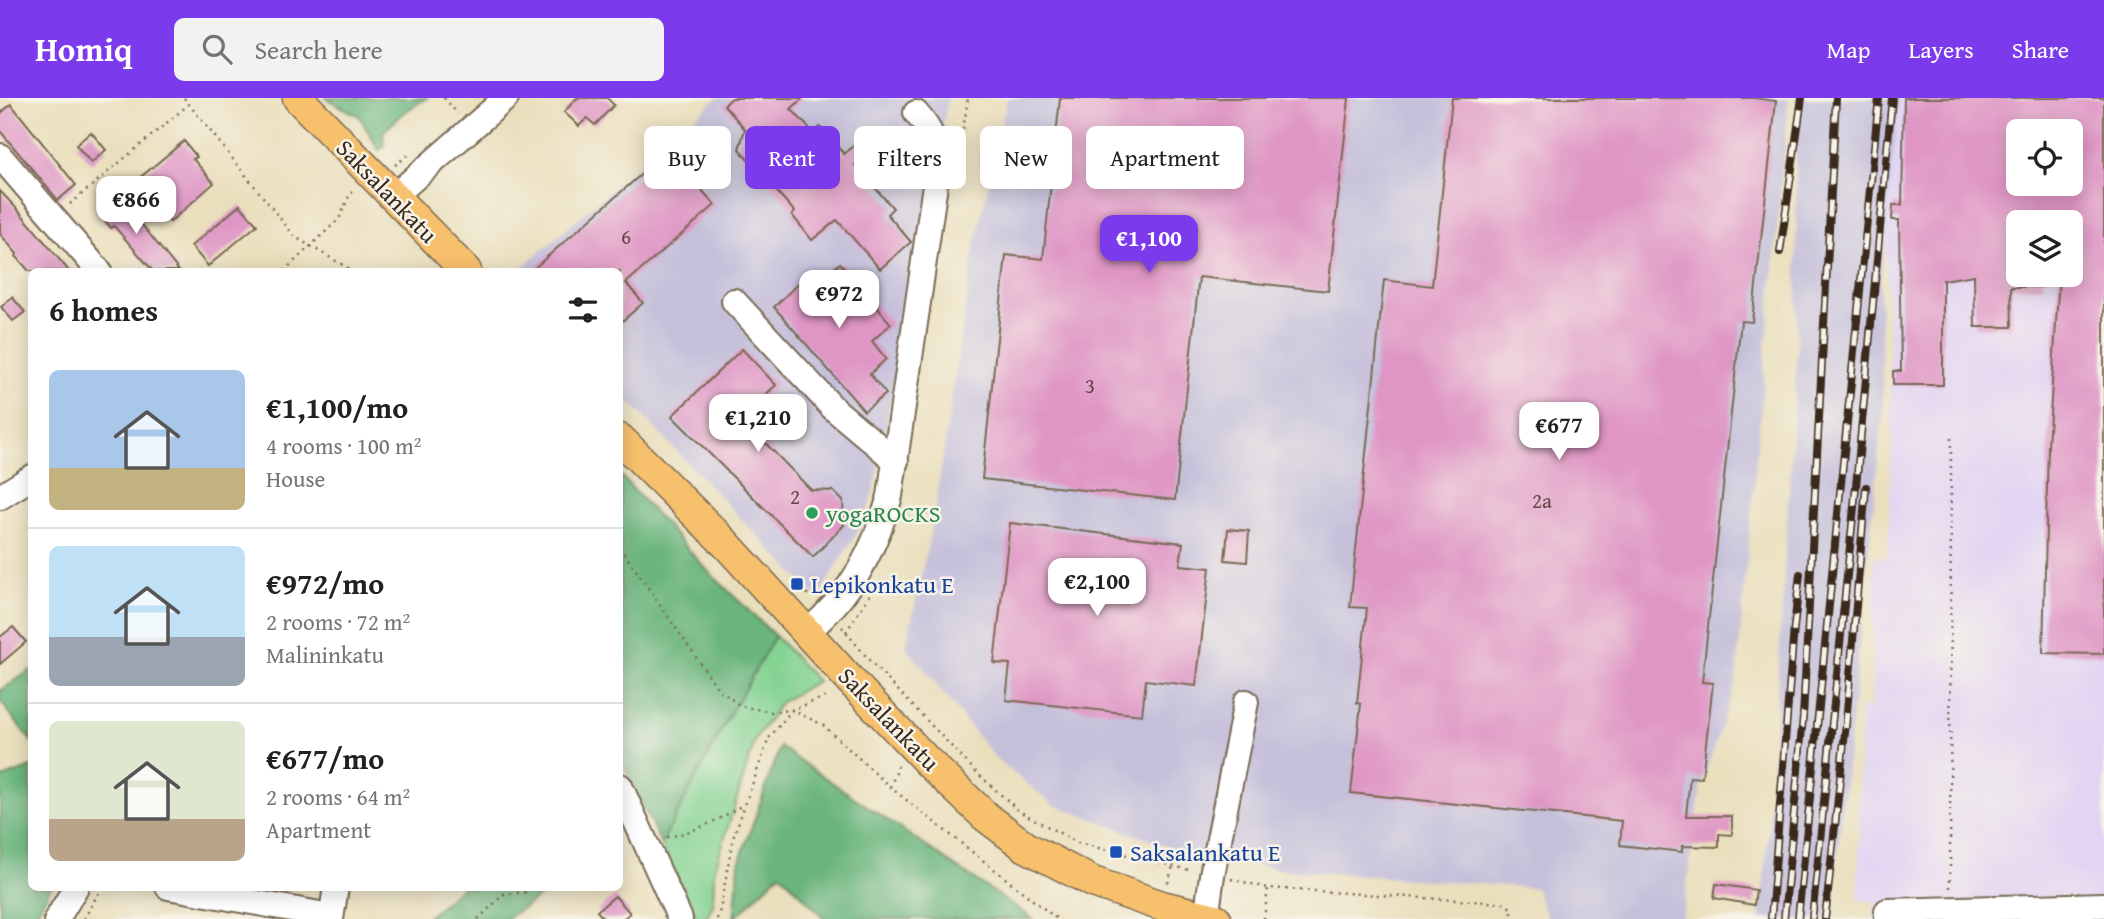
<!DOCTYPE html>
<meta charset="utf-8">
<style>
:root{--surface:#fff;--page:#f2f2f2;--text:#202124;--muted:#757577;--line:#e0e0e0;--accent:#7c3aed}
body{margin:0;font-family:"Gentium Book Plus",serif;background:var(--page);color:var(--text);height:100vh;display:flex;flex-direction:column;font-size:26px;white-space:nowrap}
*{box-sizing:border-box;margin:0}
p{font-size:23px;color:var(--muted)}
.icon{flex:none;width:38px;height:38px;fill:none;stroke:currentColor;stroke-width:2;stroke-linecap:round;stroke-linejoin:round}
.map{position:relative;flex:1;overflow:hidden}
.sheet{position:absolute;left:28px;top:170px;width:595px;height:623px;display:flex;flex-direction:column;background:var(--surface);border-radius:10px;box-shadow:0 4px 18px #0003}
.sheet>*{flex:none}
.top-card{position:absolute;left:644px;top:28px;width:665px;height:63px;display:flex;gap:14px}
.tools{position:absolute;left:2006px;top:21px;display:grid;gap:14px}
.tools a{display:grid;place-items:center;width:77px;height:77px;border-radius:10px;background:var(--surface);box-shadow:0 4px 18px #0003;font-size:35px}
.price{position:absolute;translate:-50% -60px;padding:0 16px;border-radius:14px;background:#fff;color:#222;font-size:23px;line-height:46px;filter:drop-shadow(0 2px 4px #0008)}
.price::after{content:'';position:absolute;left:50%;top:42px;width:21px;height:16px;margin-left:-10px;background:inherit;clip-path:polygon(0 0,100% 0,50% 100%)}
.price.selected{background:var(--accent);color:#fff}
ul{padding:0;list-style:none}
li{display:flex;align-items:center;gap:21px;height:175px;padding:0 21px}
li+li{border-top:2px solid var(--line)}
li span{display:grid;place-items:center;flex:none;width:196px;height:140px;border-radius:10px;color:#555}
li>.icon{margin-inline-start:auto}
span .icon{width:84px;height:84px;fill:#fffc;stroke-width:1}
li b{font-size:30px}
h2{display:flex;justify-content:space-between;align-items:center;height:84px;padding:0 21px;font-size:30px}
.pill{padding:0 24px;border-radius:10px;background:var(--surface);box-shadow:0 4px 18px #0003;font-size:24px;line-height:63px}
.pill.selected{background:var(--accent);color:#fff}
header{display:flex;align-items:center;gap:42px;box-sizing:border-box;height:98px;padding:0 35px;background:var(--accent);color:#fff}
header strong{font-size:33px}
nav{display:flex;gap:38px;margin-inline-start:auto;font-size:24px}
.search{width:490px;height:63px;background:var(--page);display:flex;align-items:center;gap:18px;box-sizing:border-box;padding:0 24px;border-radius:10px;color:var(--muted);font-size:26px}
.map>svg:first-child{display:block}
</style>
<header>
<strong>Homiq</strong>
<div class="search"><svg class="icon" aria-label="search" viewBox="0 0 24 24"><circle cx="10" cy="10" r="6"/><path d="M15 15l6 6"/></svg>Search here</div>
<nav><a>Map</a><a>Layers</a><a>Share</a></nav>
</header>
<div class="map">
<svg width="2104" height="821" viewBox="0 0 2104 821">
<rect width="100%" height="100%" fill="#f7f3e8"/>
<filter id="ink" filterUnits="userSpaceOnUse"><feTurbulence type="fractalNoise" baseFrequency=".0143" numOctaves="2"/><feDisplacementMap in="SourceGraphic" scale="14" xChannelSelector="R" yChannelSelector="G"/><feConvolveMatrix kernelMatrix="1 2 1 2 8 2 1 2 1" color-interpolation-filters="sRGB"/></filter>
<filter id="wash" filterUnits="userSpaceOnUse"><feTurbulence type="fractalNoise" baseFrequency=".00686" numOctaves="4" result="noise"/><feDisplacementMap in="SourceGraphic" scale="28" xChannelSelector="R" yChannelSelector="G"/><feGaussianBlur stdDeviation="1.57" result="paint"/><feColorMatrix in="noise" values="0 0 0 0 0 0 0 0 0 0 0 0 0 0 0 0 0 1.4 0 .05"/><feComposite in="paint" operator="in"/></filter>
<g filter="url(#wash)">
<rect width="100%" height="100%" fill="#eadfbc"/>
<!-- built -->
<path fill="#e2d4f3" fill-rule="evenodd" d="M1899,0H2104V821H1874V803L1858,802L1860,610H1872L1874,460L1888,459L1892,335L1885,128ZM2018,33H2070V86H2018ZM2018,124H2070V177H2018Z"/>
<!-- industrial -->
<g fill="#c5c0da">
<path d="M717,0H948L875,388L864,424L817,500L620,294V173H518Z"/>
<path d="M1007,0H1789L1736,583L1701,689L1682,821H1548L1535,790L1287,772L1191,757L1054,707L996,661L906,549L934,417L974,153Z"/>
<path d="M1796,0H1899L1880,191L1883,314L1831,821H1760L1769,730L1797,255Z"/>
</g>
<!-- green -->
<path fill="#84d393" stroke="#607e58" stroke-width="2" d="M775,538L817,583L781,604L755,642L714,774L713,807L706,821H697L661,746L730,616Z"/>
<!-- forest -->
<g fill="#6bb57d" stroke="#53704e" stroke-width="2">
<path d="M325,0H427L406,13L383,34L384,49L379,52L359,18Z"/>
<path d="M620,377L709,474L775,538L730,616L661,746L620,659Z"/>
<path d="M31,572V643L0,603V593Z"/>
<path d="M780,649L1033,821H825L780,775L734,821L739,765Z"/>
<path d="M31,669L32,789H51L33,821H0V681Z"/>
<path d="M462,789H554L506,821H425Z"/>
</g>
<g id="blocks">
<!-- building -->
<g fill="#df96c5" fill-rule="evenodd">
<path d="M577,0H607L614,7L595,27L587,20L579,28L564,14Z"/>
<path d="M732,0H803L791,11L814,35L820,29L844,56L862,41L872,52L855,67L893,110L887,116L911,144L880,171L837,122L812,142L792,117L795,114L739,51L745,31L724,7Z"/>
<path d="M1060,0H1349L1328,193L1199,179L1175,402L982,381L1006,157L1043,161Z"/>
<path d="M1452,0H1753L1776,3L1752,224L1741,223L1702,584L1713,585L1702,680L1690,679L1686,718H1732V737L1719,736V749L1682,748V754L1620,747L1622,723L1351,695L1361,606L1357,605L1367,510L1350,509L1384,182L1432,188Z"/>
<path d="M1904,0H2104V556L2043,555L2048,348L2059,179L2070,180V124H2018V177H2043V189H2011L2012,229H1975L1974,177L1943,182V287H1893V273H1901L1899,122H1892L1893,107H1902ZM2018,33H2070V86H2018Z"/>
<path d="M11,6L76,87L58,102L0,33V16Z"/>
<path d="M91,34L106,52L91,65L76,47Z"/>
<path d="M184,43L197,59L193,61L214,85L170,124L136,83Z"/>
<path d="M679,66L715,107L626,185L643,205L620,225V173H531L645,73L657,85Z"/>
<path d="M0,93L18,112L69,173H29L16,158L17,156L0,136Z"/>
<path d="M119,98L179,173H153L114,128L111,130L98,115Z"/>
<path d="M240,107L257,127L208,168L191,148Z"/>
<path d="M840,165L891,226L872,243L886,261L870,276L886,296L864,313L774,209L807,177L828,176Z"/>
<path d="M12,199L25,214L13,223L1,209Z"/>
<path d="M742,251L776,287L741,320L811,392L833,393L843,403L844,427L813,459L672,318Z"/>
<path d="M1010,425L1183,445L1180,467L1210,470L1196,588L1146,582L1142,617L1006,602L1010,566L994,565Z"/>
<path d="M1228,431L1249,433L1247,464L1225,462Z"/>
<path d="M13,529L26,544L0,566V539Z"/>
<path d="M1716,786L1756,792L1754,807L1714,800Z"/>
<path d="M615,798L630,815L623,821H604L597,813Z"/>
</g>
</g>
</g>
<g filter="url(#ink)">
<use href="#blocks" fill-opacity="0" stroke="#786955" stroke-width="2"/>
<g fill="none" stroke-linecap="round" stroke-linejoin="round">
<!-- minor casing -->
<g stroke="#786955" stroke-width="28">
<g id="minor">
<path d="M0,58L99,173"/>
<path d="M393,99L506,0"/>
<path d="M734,203L833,310L896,363"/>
<path d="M0,399L32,379"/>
<path d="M807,534C852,496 874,453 890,398L938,66C936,44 931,32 916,15"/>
<path d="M620,688L680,821"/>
<path d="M168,789L331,818"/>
<path d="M57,821L76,789"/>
<path d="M331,821L336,789"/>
<path d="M1206,821L1212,777L1246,604"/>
<path d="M1887,821V813L2104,807"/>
</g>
</g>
<!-- major casing -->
<g stroke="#786955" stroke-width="33">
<g id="major">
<path d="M298,0L466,173"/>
<path d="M620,341L726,446L850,582L928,664L985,718L1026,749L1093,784L1162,808L1216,821"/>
</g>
</g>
<!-- path -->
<g stroke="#786955" stroke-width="2.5" stroke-dasharray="2 5" stroke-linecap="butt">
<path d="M184,0L295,139L353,173"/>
<path d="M444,0L458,16"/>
<path d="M959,59L968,0"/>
<path d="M395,67L409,56"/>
<path d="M70,106L188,7"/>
<path d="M284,173L339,121L350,96L355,92"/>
<path d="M620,449L718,591L740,608L772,614L792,612L823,627L890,689L1057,821"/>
<path d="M796,486L812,500"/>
<path d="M842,529L869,562L977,675L1019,713L1078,745L1193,773"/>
<path d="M846,534L873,492"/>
<path d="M890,689L898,670L897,665"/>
<path d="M667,739C695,734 721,721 744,706"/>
<path d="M1231,781L1268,790L1503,805L1511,810L1513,821"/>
<path d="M1168,785L1173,768"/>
<path d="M1950,790L1951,337"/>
<path d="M84,821L102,789"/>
<path d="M478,821L504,796L528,794L534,789"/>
<path d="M717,821L720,812L733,740L769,640L792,612L830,597"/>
<path d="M1264,821L1268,790"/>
</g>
<!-- minor -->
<use href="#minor" stroke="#fff" stroke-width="24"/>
<!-- major -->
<use href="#major" stroke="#f7c06c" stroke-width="30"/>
<!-- rail casing -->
<g stroke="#3b2a1e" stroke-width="8">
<g id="rail">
<path d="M1780,154L1802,0"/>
<path d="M1771,821L1794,529L1800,476"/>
<path d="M1784,821L1803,619L1836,0"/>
<path d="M1798,821L1879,0"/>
<path d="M1812,821L1855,399L1892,0"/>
<path d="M1825,821L1846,625L1866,389"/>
</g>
</g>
<!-- rail -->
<use href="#rail" stroke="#f7f3e8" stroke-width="5" stroke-dasharray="16" stroke-linecap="butt"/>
</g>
</g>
<!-- markers -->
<circle fill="#2e9e5b" stroke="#f7f3e8" stroke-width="2.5" cx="812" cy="415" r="7"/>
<g fill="#1a4fb4" stroke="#f7f3e8" stroke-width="2.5">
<rect x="790" y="479" width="14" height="14" rx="3.5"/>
<rect x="1109" y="747" width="14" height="14" rx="3.5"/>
</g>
<g text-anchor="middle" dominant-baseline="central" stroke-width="5" stroke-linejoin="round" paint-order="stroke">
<!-- number labels -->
<g font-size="21" fill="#644548">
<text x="626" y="138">6</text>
<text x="1090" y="287">3</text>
<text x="795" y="398">2</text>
<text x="1542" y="402">2a</text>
</g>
<!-- street labels -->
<g font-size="24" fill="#3b2a1e" stroke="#f7f3e8">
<text transform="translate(387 93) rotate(46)">Saksalankatu</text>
<text transform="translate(889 621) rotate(46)">Saksalankatu</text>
</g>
<!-- leisure labels -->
<g font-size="24" fill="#27864d" stroke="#f7f3e8" text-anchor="start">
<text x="826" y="415">yogaROCKS</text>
</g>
<!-- transit labels -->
<g font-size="24" fill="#164399" stroke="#f7f3e8" text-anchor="start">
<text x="811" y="486">Lepikonkatu E</text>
<text x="1130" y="754">Saksalankatu E</text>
</g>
</g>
</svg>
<div class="tools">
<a><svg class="icon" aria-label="locate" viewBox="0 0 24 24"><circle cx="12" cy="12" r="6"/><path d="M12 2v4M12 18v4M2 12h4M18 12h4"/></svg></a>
<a><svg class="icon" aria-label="layers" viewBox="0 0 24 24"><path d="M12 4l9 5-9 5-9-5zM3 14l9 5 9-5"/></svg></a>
</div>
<b class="price" style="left:136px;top:138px">€866</b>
<b class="price selected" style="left:1149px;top:177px">€1,100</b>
<b class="price" style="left:839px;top:232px">€972</b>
<b class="price" style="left:758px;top:356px">€1,210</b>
<b class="price" style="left:1559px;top:364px">€677</b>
<b class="price" style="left:1097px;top:520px">€2,100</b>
<div class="top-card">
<a class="pill">Buy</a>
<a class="pill selected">Rent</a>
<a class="pill">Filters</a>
<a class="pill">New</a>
<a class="pill">Apartment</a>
</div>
<section class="sheet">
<h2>6 homes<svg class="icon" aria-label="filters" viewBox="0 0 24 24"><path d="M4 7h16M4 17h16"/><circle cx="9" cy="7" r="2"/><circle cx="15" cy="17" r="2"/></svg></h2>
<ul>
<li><span style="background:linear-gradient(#a9c7e8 70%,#c2b280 0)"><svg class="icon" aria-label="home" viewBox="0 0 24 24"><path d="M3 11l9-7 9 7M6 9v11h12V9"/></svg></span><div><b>€1,100/mo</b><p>4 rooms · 100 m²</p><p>House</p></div></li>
<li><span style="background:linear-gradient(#bfe0f5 65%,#9aa5b1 0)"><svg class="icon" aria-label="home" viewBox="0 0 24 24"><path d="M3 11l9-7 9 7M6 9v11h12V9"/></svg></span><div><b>€972/mo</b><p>2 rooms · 72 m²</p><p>Malininkatu</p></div></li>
<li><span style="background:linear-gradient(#dfe7d0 70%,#b9a48a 0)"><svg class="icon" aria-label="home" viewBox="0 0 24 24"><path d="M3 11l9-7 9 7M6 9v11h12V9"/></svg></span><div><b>€677/mo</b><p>2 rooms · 64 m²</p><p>Apartment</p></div></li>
</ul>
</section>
</div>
